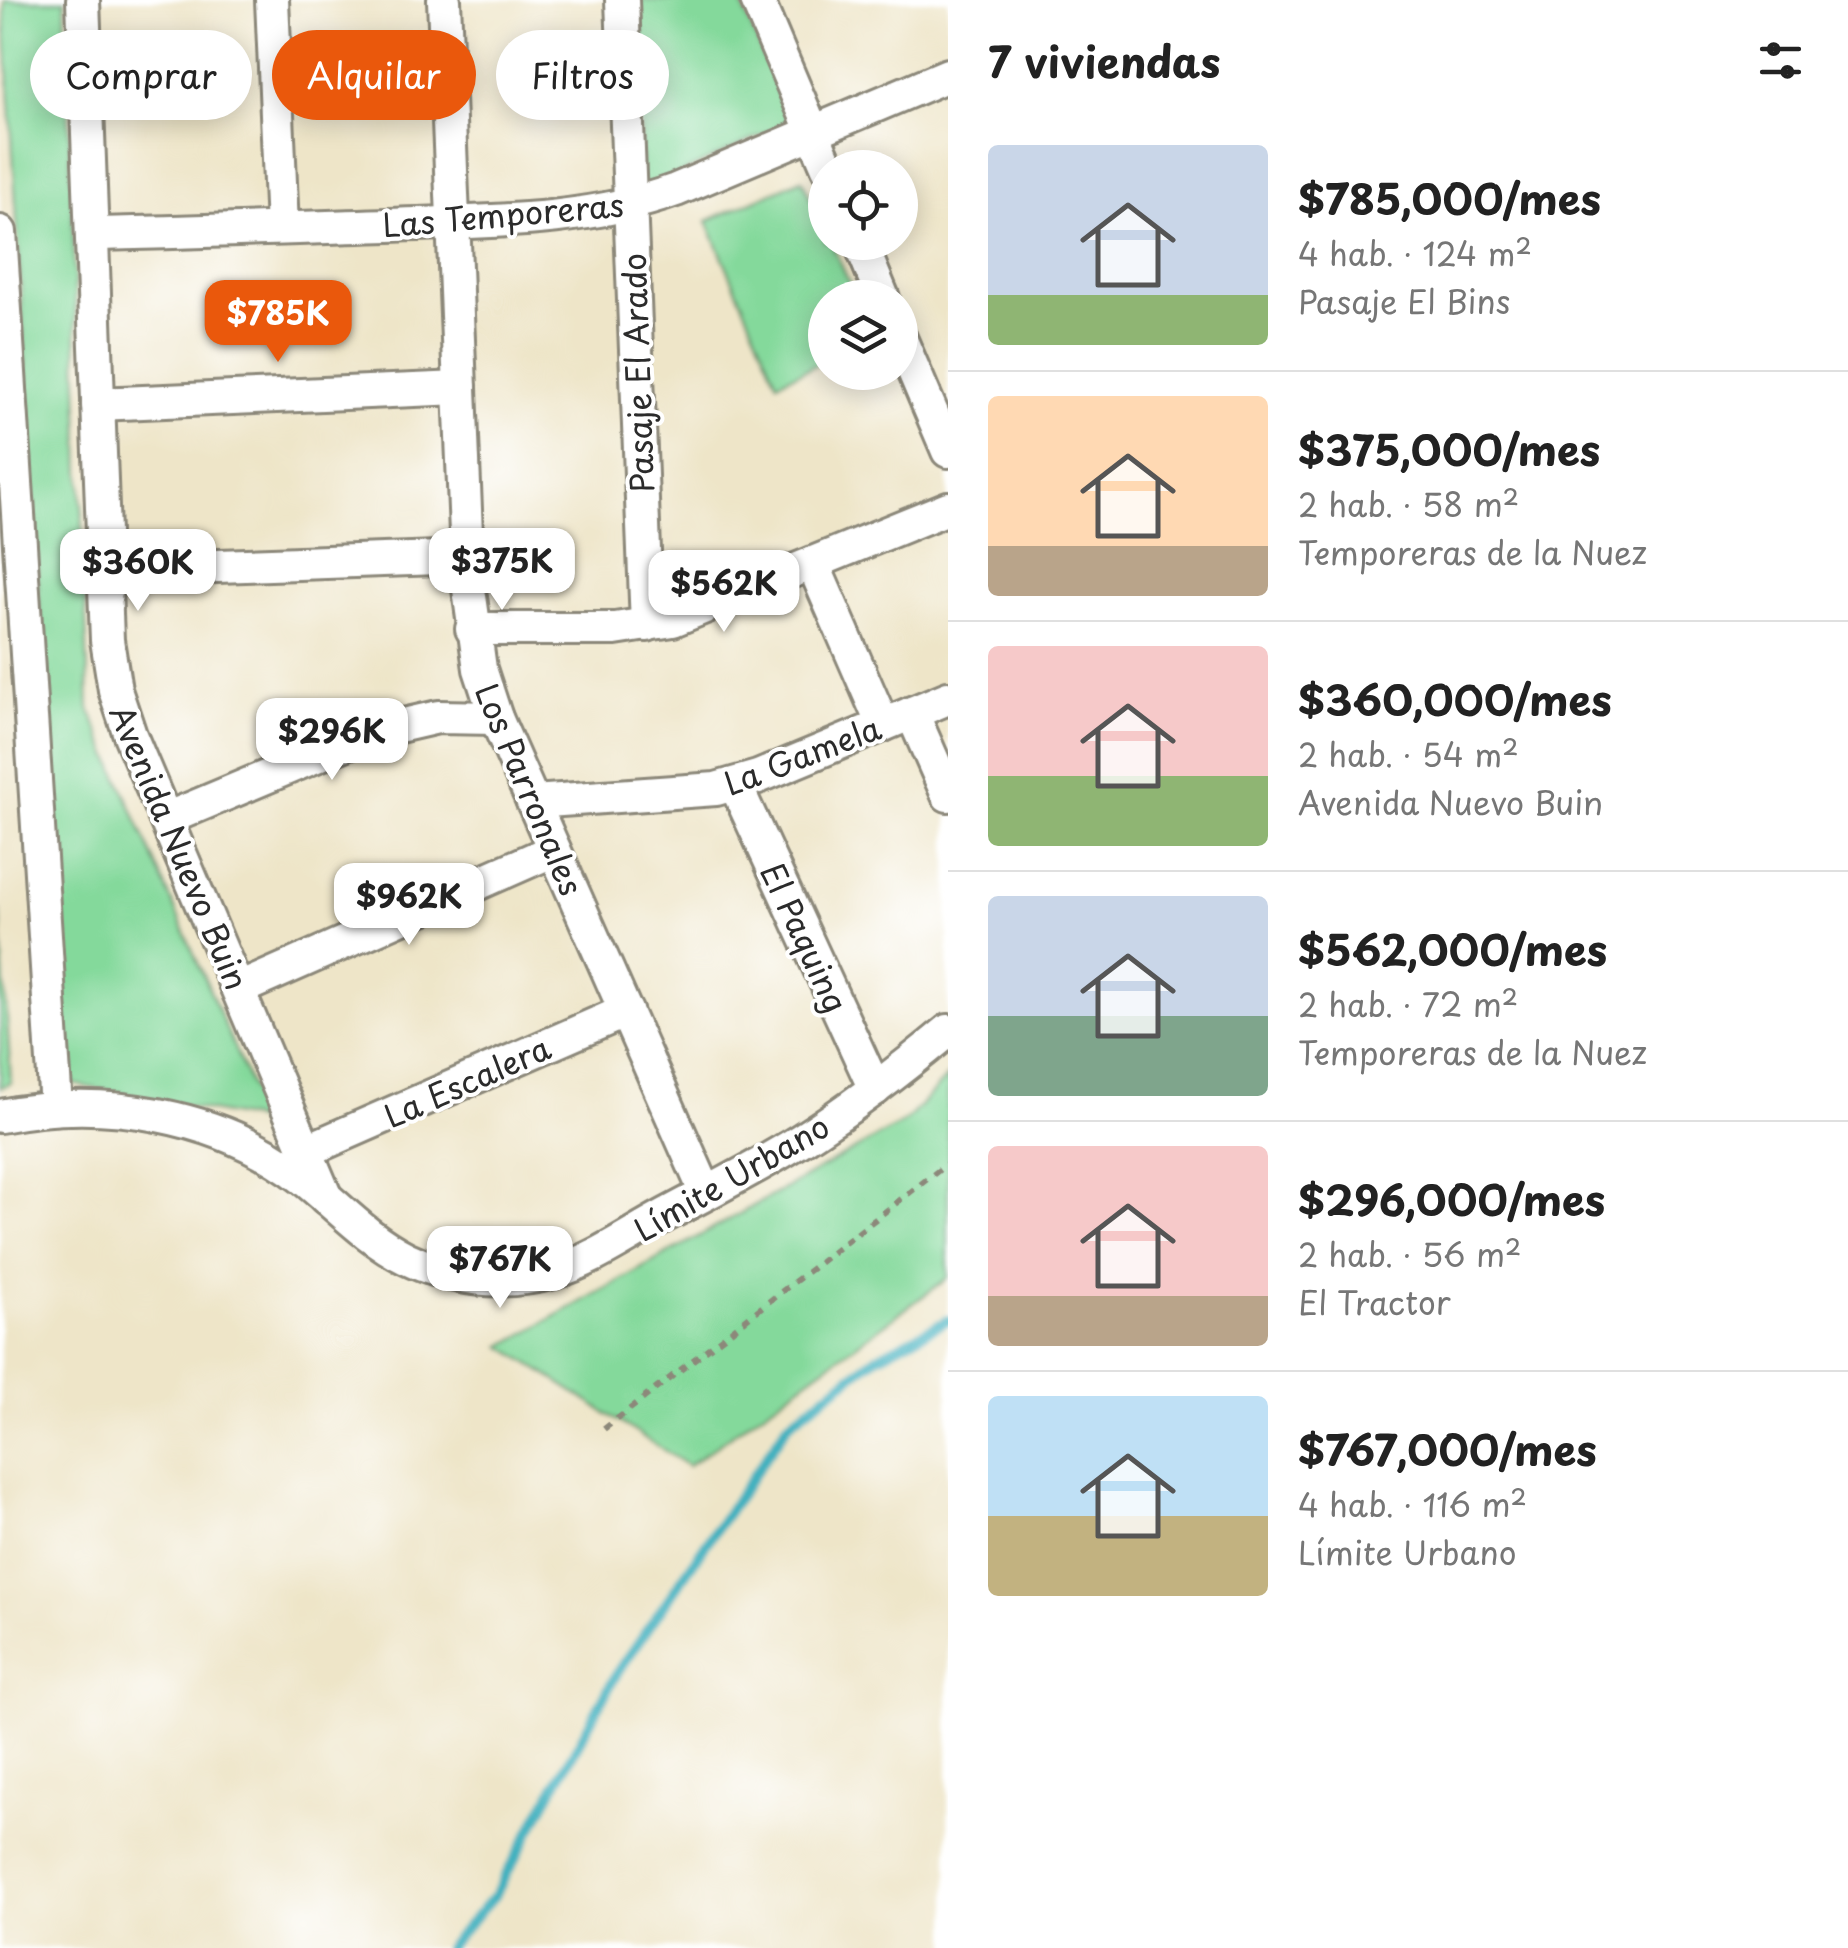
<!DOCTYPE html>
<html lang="es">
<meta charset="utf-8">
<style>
:root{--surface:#fff;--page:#f6f6f6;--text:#222;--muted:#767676;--line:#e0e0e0;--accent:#ea580c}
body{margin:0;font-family:"Playpen Sans",sans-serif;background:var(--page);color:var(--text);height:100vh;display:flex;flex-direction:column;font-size:38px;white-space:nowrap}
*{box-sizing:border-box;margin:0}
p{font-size:32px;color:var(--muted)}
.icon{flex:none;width:55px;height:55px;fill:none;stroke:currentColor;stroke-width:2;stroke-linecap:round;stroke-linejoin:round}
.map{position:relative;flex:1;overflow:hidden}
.sheet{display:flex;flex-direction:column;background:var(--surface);width:900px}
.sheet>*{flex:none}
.hud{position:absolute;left:30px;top:30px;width:768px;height:90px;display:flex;gap:20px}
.tools{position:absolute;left:808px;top:150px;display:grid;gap:20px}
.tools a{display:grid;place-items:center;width:110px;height:110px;border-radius:50%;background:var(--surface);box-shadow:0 5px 25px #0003;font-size:50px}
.price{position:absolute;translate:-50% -85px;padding:0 22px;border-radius:20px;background:#fff;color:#222;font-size:32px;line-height:65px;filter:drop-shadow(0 2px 5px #0008)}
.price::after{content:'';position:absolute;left:50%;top:60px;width:30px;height:22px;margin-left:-15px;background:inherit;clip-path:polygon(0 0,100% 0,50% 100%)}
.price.on{background:var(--accent);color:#fff}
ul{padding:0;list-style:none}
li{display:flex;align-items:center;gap:30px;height:250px;padding:0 40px}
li+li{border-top:2px solid var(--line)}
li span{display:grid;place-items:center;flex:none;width:280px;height:200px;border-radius:10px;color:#555}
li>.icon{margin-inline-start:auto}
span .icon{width:120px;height:120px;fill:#fffc;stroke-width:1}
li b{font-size:42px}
h2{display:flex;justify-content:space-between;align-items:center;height:120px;padding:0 40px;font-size:42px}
.tag{padding:0 35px;border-radius:45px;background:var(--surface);box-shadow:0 5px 25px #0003;font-size:35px;line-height:90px}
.tag.on{background:var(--accent);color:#fff}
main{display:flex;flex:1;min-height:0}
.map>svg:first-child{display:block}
</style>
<main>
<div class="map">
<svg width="948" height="1948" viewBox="0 0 948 1948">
<rect width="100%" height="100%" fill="#fff"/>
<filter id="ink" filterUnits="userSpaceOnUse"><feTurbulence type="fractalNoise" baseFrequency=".01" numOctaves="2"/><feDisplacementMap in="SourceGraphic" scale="20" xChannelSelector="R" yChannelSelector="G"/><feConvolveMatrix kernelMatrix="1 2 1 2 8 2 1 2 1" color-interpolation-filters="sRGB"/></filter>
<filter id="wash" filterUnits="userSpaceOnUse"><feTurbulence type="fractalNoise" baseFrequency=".0048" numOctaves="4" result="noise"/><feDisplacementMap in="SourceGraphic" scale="40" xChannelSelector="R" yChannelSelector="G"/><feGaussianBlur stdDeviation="2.25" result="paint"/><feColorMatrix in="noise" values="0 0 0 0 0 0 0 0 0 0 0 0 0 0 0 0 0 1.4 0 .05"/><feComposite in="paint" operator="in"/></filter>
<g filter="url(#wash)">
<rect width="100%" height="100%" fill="#eee5c8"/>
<!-- green -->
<g fill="#84d99b" stroke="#588263" stroke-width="2.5">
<path d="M4,0H65L89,708L266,1122L67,1083Z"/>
<path d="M639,0H740L790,122L641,192Z"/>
<path d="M802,179L825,229V242L831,243L856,297L825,298V361L777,382L707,221Z"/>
<path d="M0,909L11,1083L0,1088Z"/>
<path d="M948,1076V1278L688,1466L502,1346L906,1121Z"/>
</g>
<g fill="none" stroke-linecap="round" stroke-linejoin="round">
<!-- stream -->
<path stroke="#43b1bf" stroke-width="10" d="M447,1948L495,1895L616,1675L789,1423L877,1357L948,1320"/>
</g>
</g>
<g filter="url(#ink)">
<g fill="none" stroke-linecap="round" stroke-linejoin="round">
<!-- street casing -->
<g stroke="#8c887a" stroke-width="38">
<g id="street">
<path d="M83,0L107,640L115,690L130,735L326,1198"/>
<path d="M272,0L282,228"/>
<path d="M444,0L468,582L480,669L496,718L706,1193"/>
<path d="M622,0L647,625"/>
<path d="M757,0L828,168"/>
<path d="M0,232L56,1108"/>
<path d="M92,234C191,232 290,228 389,225C485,221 585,223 676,190L948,75"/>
<path d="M860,242L883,298"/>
<path d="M900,338L948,451"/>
<path d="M98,404L460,388"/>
<path d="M813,564L883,725"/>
<path d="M105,570L467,557"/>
<path d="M472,629H615L673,620L948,508"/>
<path d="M912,713L948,795"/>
<path d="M735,784L875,1089"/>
<path d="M533,802L716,789L758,777L948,698"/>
<path d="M166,819L373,732L438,717L496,718"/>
<path d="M239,989L554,850"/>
<path d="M0,1116C102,1095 220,1114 304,1179C338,1206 366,1238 406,1258C451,1280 505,1286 554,1272C592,1261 627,1236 662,1217C708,1192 757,1168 801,1140C853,1107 901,1070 948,1031"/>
<path d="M308,1150L626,1011"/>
</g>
</g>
<!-- path -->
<path stroke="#8c887a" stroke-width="6" stroke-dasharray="8 8" stroke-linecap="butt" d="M604,1429L948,1163"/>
<!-- street -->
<use href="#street" stroke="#fff" stroke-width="32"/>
</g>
</g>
<g text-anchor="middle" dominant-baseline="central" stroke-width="8" stroke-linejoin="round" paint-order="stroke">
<!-- street labels -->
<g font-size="32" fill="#2b2b2b" stroke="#fff">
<text transform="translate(503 214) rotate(-5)">Las Temporeras</text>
<text transform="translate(637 373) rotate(-92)">Pasaje El Arado</text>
<text transform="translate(802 755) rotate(-21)">La Gamela</text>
<text transform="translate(530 789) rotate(67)">Los Parronales</text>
<text transform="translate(180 847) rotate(67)">Avenida Nuevo Buin</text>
<text transform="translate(805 937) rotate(65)">El Paquing</text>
<text transform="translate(467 1081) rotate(-24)">La Escalera</text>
<text transform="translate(731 1177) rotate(-30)">Límite Urbano</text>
</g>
</g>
</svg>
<div class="tools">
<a><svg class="icon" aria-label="locate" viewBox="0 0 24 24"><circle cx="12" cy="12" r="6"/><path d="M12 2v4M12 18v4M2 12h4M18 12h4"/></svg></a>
<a><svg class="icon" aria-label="layers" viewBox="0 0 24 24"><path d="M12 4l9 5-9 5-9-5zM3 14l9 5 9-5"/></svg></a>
</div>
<b class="price on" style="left:278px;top:365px">$785K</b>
<b class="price" style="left:502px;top:613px">$375K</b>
<b class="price" style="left:138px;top:614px">$360K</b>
<b class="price" style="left:724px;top:635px">$562K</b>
<b class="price" style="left:332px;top:783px">$296K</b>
<b class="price" style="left:409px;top:948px">$962K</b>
<b class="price" style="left:500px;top:1311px">$767K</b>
<div class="hud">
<a class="tag">Comprar</a>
<a class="tag on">Alquilar</a>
<a class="tag">Filtros</a>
</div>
</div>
<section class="sheet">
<h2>7 viviendas<svg class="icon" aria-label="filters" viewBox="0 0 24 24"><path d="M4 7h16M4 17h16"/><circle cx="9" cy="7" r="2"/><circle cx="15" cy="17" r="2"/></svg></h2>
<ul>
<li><span style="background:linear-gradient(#c9d6e8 75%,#8fb573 0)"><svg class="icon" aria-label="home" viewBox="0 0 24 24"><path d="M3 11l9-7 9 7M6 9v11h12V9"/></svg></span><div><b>$785,000/mes</b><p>4 hab. · 124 m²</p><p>Pasaje El Bins</p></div></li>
<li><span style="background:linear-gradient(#ffd9b3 75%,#b9a48a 0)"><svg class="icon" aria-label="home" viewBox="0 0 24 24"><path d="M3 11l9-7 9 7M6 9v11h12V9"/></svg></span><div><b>$375,000/mes</b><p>2 hab. · 58 m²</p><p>Temporeras de la Nuez</p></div></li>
<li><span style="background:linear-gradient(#f6c9c9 65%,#8fb573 0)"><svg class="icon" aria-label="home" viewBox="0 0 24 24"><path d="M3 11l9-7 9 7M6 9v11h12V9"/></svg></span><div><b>$360,000/mes</b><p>2 hab. · 54 m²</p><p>Avenida Nuevo Buin</p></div></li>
<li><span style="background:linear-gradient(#c9d6e8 60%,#7fa58c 0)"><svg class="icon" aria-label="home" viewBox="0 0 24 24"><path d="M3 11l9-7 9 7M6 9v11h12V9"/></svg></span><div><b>$562,000/mes</b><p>2 hab. · 72 m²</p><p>Temporeras de la Nuez</p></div></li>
<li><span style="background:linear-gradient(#f6c9c9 75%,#b9a48a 0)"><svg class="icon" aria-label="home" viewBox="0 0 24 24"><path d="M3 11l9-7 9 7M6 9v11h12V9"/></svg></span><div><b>$296,000/mes</b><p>2 hab. · 56 m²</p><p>El Tractor</p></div></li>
<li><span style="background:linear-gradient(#bfe0f5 60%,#c2b280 0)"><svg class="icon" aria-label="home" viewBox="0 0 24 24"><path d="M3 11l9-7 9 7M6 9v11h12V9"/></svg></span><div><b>$767,000/mes</b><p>4 hab. · 116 m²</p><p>Límite Urbano</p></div></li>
</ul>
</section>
</main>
